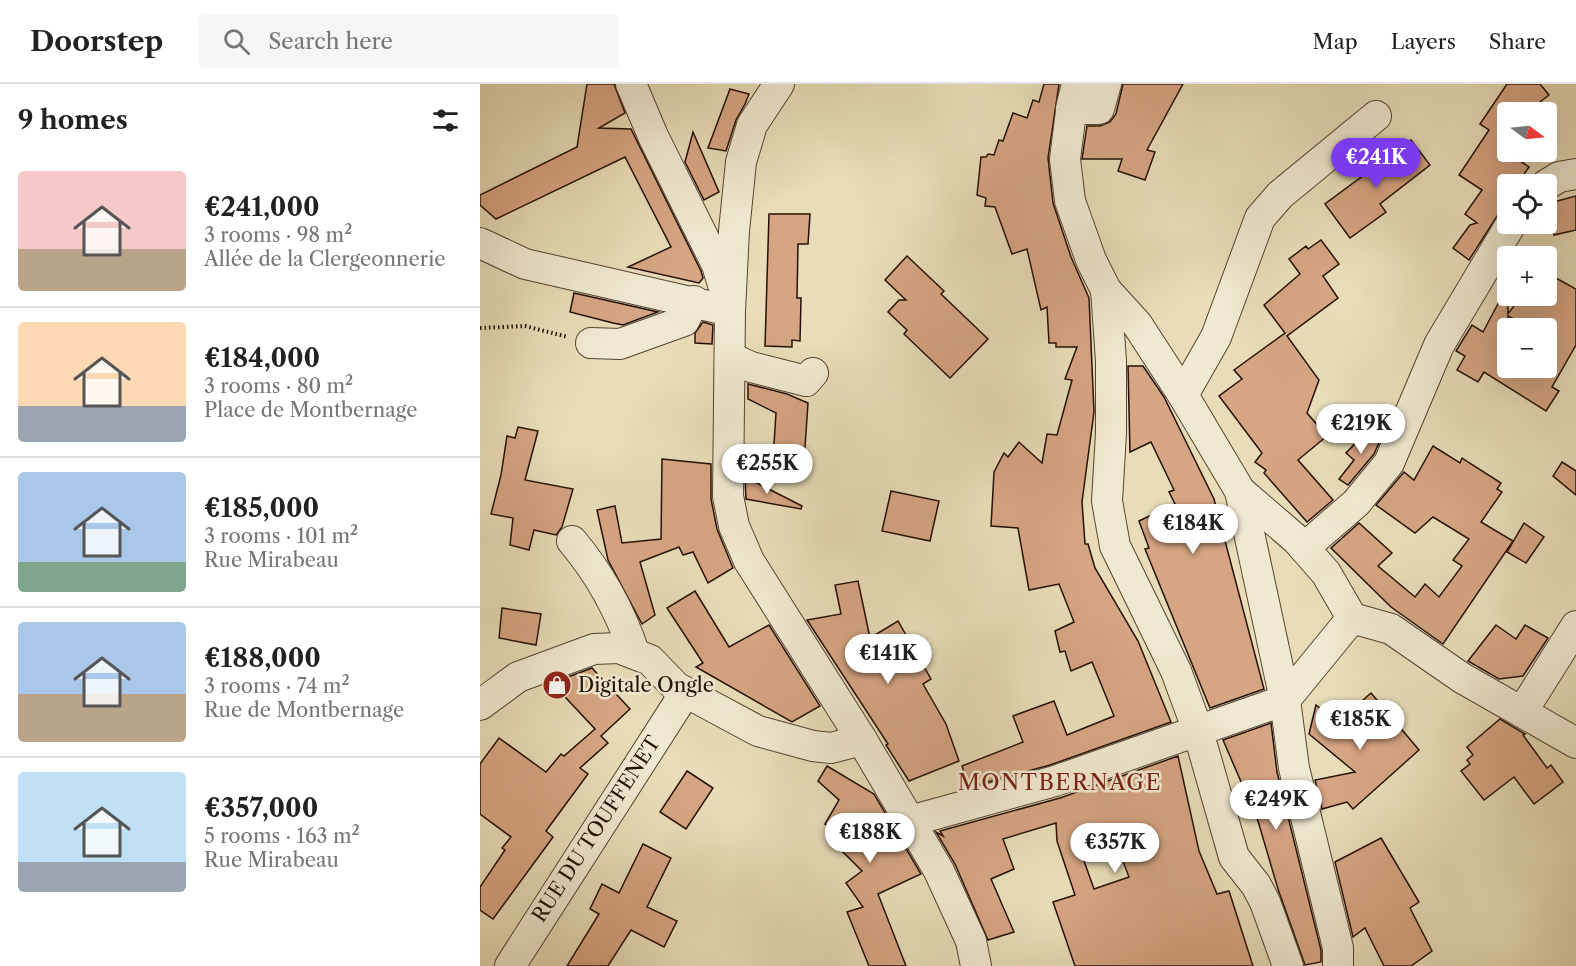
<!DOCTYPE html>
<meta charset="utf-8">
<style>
:root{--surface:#fff;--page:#f6f6f6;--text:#222;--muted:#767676;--line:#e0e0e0;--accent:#7c3aed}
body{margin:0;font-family:"Libre Caslon Text",serif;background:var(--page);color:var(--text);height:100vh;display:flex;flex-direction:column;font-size:22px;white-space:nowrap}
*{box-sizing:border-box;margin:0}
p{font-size:20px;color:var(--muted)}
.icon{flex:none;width:33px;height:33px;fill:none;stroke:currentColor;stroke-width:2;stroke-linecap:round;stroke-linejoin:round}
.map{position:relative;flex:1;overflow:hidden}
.side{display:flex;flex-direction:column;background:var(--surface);width:480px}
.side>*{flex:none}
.needle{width:39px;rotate:105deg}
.tools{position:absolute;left:1017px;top:18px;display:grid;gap:12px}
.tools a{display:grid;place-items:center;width:60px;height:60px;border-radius:6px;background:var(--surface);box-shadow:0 6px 24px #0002;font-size:30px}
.price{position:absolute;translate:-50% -51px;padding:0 14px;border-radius:21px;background:#fff;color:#222;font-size:20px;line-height:39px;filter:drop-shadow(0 2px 3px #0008)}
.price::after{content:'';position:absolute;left:50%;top:36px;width:18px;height:14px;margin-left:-9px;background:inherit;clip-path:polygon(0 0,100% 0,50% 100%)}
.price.active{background:var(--accent);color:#fff}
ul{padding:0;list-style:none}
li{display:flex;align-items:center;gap:18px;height:150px;padding:0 18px}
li+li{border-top:2px solid var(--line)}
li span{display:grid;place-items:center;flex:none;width:168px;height:120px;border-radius:6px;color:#555}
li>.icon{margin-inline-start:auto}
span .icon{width:72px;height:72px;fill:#fffc;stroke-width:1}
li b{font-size:26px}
h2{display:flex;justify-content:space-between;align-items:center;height:72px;padding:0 18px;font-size:26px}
header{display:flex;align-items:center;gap:36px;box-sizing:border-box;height:84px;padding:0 30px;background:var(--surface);border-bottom:2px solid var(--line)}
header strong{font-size:28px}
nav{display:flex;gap:33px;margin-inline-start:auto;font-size:21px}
.search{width:420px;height:54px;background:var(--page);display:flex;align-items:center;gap:15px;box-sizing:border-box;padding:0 21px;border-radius:6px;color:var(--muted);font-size:22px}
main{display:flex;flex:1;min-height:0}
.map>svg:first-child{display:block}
</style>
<header>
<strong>Doorstep</strong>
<div class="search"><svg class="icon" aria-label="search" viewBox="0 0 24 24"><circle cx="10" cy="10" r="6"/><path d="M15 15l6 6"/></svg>Search here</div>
<nav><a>Map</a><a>Layers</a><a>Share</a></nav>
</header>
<main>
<section class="side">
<h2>9 homes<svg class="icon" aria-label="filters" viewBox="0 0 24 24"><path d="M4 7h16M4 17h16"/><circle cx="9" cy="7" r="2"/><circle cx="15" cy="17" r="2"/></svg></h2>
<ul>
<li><span style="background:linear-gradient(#f6c9c9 65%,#b9a48a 0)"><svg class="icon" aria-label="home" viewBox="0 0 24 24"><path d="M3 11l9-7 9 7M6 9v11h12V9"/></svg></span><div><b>€241,000</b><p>3 rooms · 98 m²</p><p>Allée de la Clergeonnerie</p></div></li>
<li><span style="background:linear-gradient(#ffd9b3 70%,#9aa5b1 0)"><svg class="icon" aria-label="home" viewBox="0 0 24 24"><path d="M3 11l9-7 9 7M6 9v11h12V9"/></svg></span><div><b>€184,000</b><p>3 rooms · 80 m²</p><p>Place de Montbernage</p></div></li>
<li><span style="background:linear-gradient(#a9c7e8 75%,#7fa58c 0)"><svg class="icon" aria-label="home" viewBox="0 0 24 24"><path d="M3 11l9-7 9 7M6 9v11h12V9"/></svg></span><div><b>€185,000</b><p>3 rooms · 101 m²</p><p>Rue Mirabeau</p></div></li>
<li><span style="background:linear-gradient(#a9c7e8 60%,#b9a48a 0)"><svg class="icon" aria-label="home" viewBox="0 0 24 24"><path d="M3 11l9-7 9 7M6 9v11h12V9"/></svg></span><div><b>€188,000</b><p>3 rooms · 74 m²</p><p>Rue de Montbernage</p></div></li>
<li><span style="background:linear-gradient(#bfe0f5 75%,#9aa5b1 0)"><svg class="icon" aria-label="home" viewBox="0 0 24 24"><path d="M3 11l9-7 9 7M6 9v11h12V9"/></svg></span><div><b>€357,000</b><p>5 rooms · 163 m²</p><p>Rue Mirabeau</p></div></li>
</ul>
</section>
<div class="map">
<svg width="1096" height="882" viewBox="0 0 1096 882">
<rect width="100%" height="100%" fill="#e8ddb8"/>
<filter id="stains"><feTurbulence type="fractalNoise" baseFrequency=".00333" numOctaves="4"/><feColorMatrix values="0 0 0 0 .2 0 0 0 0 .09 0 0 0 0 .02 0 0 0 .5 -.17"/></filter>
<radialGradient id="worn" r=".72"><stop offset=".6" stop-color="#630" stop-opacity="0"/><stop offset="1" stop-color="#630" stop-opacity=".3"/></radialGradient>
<!-- building -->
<g fill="#d6a583" stroke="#241006" stroke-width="1.5" fill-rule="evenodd">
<path d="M107,0H134L145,29L119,44L151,45L221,187L223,194L219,199L148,183L191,163L145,73L16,135L0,121V111L97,63Z"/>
<path d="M564,0H579L568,74L573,119L591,173L609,214L614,328L602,418L605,460H608L615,484L658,557L691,638L570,681L489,703L482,682L543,658L533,632L574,617L587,651L634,632L612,578L591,587L585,567L580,568L575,547L594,538L579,500L549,506L538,444L511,442L514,388L524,369L528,373L539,358L562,379L567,350L577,351L592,296L585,295L597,263H576V259H569L567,223L561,226L547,165L532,170L515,123L505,122L506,114L497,111L501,73H506L508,70L514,71L519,56L523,57L533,29L547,34L553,16L559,18Z"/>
<path d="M643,0H703L667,66L675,68L665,96L638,87L642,75H602L607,42H620L630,38L636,30Z"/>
<path d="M1027,0H1060L1069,11L1047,28H1028V69L1049,83L1037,100H1028V115L989,176L973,164L990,141L997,139L985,130L1002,106L979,91L1009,46L1000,40Z"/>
<path d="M250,5L269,10L265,20L256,36L246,67L228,64Z"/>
<path d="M213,48L239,108L224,116L205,78Z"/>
<path d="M931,56L950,81L900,120L906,128L870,154L845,120Z"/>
<path d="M1096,112V146L1074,151L1066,120Z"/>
<path d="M289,130H330L328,160H318L317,214H321L320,257L312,256V263L285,262Z"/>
<path d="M841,156L859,180L843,192L858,214L807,252L839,296L827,329L847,352L818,376L853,416L827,438L784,389L786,386L775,378L782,369L739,312L762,295L754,286L805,249L784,221L820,190L809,175L826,162L828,165Z"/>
<path d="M427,172L464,207L461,210L508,255L470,294L424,250L427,246L408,228L419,216H426L405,196Z"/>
<path d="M1074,193L1096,205V261L1072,303L1079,307L1066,327L1004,288L998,298L977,286L985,272L976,267L992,241L1003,248L1028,201V230L1039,215L1050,221L1053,215L1060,219L1066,212ZM1028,232L1052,244H1066V284H1028Z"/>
<path d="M94,209L178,228L143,241L133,239L90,228Z"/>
<path d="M223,238L233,241L232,260L215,259V249Z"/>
<path d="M648,282H663L684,313L734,415L784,605L730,624L665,465L669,464L659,437L695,420L689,408L694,406L671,358L650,368Z"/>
<path d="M268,300L307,310L328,319L324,378L293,376L296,329L268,315Z"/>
<path d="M38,343L58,347L45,396L93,405L82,443L76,451L54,446L49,466L30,461L33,434L11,430L21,391L27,352L35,354Z"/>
<path d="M890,344L901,354L894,370L868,401L859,395L874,376L866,369Z"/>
<path d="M953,362L980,379L982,374L1021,399L1017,405L1022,408L1001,438L1033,457L963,560L911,523L851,464L879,439L912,469L898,482L935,513L945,500L959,513L982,482L973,476L989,455L953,433L935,449L896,421L924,388L934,396Z"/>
<path d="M182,375L231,380V415L237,445L253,484L228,499L213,468L203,471L199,463L160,478L175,531L162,540L128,476L117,426L135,422L142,459L181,455Z"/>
<path d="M1082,378L1096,387V411L1073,392Z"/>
<path d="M265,393L322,422L321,425L266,415Z"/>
<path d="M411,407L459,417L450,457L402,447Z"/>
<path d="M1044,439L1064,453L1046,479L1027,468Z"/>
<path d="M378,497L390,554L418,537L451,595L443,600L466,640L479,677L429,697L406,661L408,660L327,536L361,530L355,501Z"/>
<path d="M215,507L249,563L289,541L340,622L312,638L216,583L223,579L187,524Z"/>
<path d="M22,524L61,530L56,561L19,554Z"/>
<path d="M1016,541L1036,555L1045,541L1068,554L1043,592L1019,595L988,577Z"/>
<path d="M112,584L150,625L121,652L128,659L100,684L108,690L66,747L73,753L13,835L0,826V803L25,766L22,764L31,753L0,730V680L19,654L66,688L81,670L84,672L115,645L72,599Z"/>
<path d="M891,609L939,666L873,725L867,718L842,725L835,696L875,688L829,650L836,621L858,638Z"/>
<path d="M1020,635L1045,650L1043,651L1067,684L1071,681L1083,698L1054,720L1034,693L1004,716L981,687L990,680L987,676L993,671L987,663Z"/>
<path d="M791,639L797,688L841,866V878L825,881L798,805L778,737L743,656Z"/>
<path d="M698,672L719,767L737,810L749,807L773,882H595L573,818L595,811L577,757L576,739L523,755L534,785L511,795L534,848L508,856L475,780L456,748L463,752L460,747L580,714ZM631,746L649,793L614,805L598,760Z"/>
<path d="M347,682L394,710L441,790L398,810L426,882H389L367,828L383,823L366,799L382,787L358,763L364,752L345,740L359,716L338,697Z"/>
<path d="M207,687L233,704L206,745L180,728Z"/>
<path d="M901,754L939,818L930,824L952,867L931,882H904L885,844L873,853L855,778Z"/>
<path d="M163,760L191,774L167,823L197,837L184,863L151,846L128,882H87L119,830L110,825L122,800L139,809Z"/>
</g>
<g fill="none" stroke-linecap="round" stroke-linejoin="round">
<!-- minor casing -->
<g stroke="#554332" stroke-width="32">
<g id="minor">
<path d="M151,0L173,52L237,181L245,207"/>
<path d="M299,0L272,41L261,78L254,147L250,227L248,412L254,442L269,477L382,656L459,787L491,857L496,882"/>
<path d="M597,0L592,20L585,75L590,117L611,176L626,206L631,277V349L627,417L635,462L696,587L718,647L754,773L776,801L785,818L808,882"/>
<path d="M591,25H619L626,0"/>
<path d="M1066,101L1079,93L1096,90"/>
<path d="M0,159L45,180L250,227"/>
<path d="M626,206L657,240L703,311L760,407L817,456L846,489L872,534L911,545L982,594L1096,659"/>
<path d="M111,259L140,260L204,237L214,217"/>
<path d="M251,274L271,283L326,297L333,289"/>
<path d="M703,311L736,253L780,134L800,111L896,32"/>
<path d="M760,407L805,616L814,684L858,864V882"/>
<path d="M92,457C120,490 140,527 154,568"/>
<path d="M824,464L876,419L909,379L959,261L1031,140"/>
<path d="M805,616L872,534"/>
<path d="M0,621L38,593L114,565L139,564L170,576L196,603L278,647L333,662L351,664L382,656"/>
<path d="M1042,628L1096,542"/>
<path d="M430,737L575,697L805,616"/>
<path d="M30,882L205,609"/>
</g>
</g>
<!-- path -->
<path stroke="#241006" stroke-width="4" stroke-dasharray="1.5 3" stroke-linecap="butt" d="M0,244L45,242L88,253"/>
<!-- minor -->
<use href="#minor" stroke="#f0e9d1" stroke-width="30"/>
</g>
<!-- icons -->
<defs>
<g id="shop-disc" transform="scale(1.5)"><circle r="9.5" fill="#8f2418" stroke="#f0e9d1"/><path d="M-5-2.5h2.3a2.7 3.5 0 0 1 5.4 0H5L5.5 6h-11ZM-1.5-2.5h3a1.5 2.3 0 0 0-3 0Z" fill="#fff"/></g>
</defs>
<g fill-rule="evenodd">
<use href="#shop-disc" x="77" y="601"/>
</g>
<g text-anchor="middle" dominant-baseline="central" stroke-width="5" stroke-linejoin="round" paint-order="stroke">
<!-- poi labels -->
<g font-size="20" fill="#241006" stroke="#f0e9d1" text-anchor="start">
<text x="98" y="601">Digitale Ongle</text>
</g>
<!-- street labels -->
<g font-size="20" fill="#241006" stroke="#f0e9d1">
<text transform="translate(116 745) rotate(-57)">RUE DU TOUFFENET</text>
</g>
<!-- quarter labels -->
<g font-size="22" letter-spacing="1.5" fill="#7a1f14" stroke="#f0e9d1">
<text x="580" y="698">MONTBERNAGE</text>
</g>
</g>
<rect width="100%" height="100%" filter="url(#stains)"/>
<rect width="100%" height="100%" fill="url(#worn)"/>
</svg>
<div class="tools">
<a><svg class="needle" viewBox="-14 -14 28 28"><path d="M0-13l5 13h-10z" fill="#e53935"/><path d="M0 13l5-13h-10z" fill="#767676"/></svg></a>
<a><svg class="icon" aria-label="locate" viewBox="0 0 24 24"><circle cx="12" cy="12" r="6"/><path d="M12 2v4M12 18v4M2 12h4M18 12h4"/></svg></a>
<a>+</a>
<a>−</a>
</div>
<b class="price active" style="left:896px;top:105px">€241K</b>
<b class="price" style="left:881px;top:371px">€219K</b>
<b class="price" style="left:287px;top:411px">€255K</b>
<b class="price" style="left:713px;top:471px">€184K</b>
<b class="price" style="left:408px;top:601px">€141K</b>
<b class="price" style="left:880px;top:667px">€185K</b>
<b class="price" style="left:796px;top:747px">€249K</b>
<b class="price" style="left:390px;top:780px">€188K</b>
<b class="price" style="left:635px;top:790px">€357K</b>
</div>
</main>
